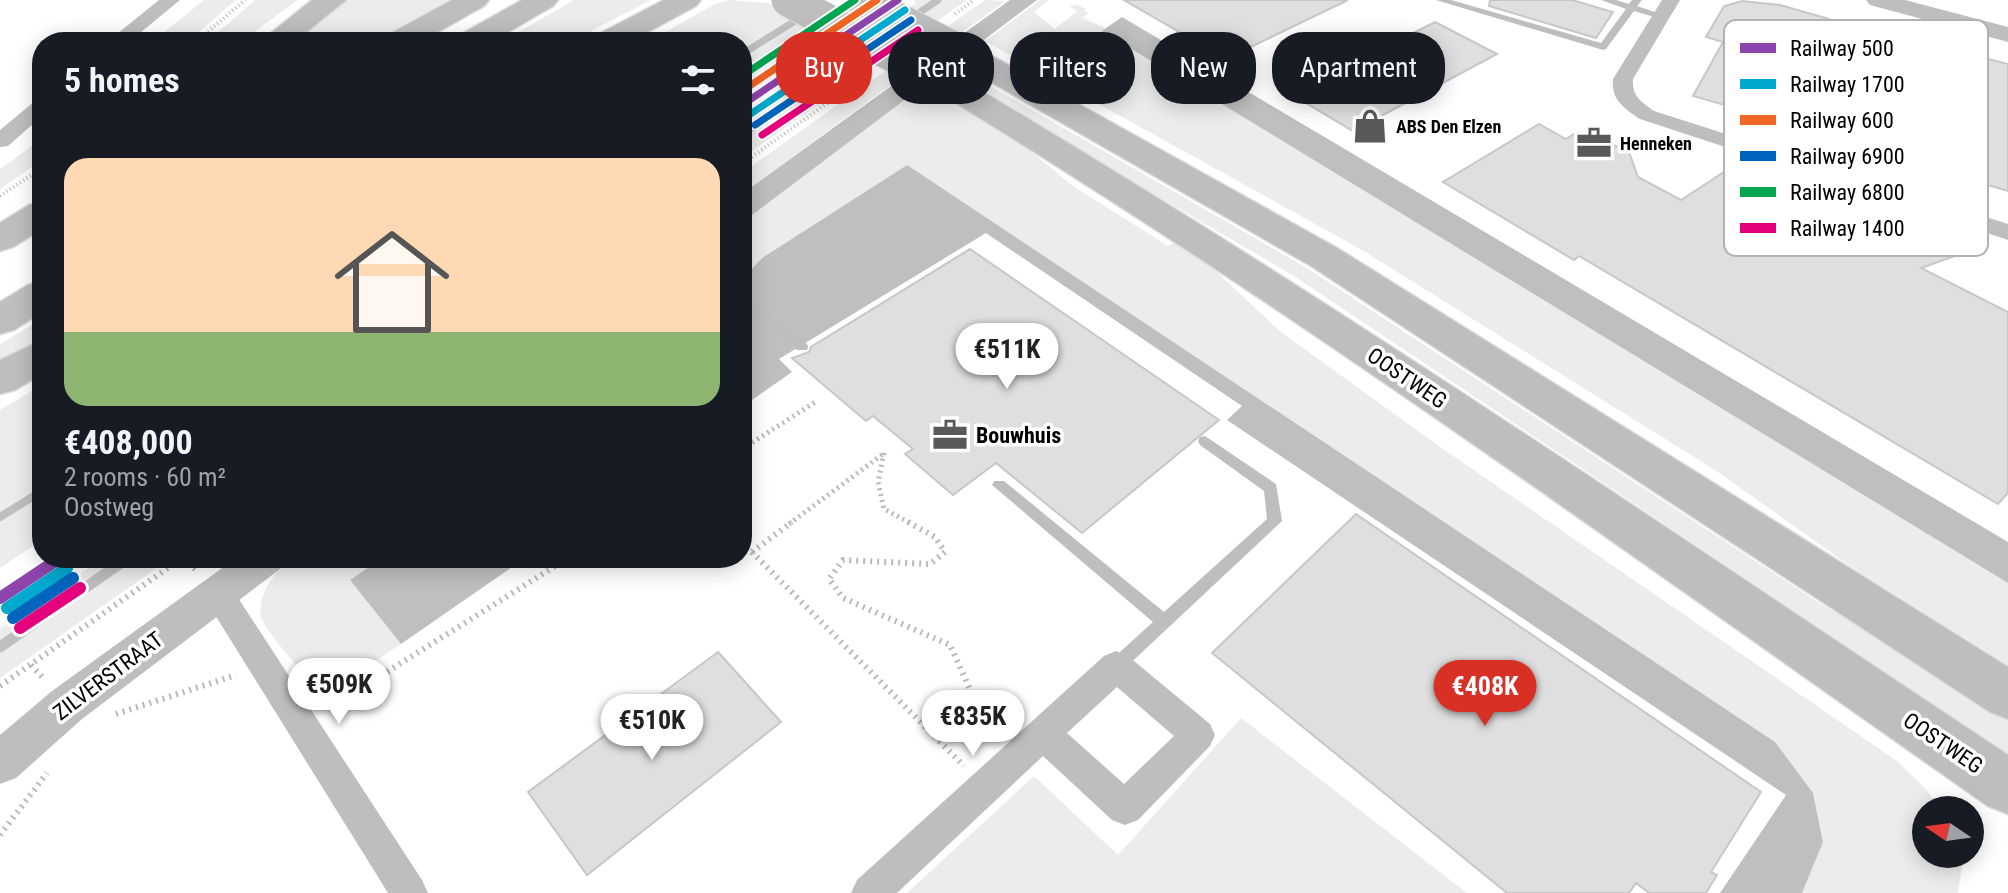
<!DOCTYPE html>
<meta charset="utf-8">
<style>
:root{--surface:#171b24;--page:#20242c;--text:#f1f3f6;--muted:#9ea1a6;--line:#363941;--accent:#d93025}
body{margin:0;font-family:"Roboto Condensed",sans-serif;background:var(--page);color:var(--text);height:100vh;display:flex;flex-direction:column;font-size:30px;white-space:nowrap}
*{box-sizing:border-box;margin:0}
p{font-size:26px;color:var(--muted)}
.icon{flex:none;width:44px;height:44px;fill:none;stroke:currentColor;stroke-width:2;stroke-linecap:round;stroke-linejoin:round}
.map{position:relative;flex:1;overflow:hidden}
.drawer{position:absolute;left:32px;top:32px;width:720px;height:536px;display:flex;flex-direction:column;background:var(--surface);border-radius:32px;box-shadow:0 4px 20px #0003}
.drawer>*{flex:none}
.hud{position:absolute;left:776px;top:32px;width:760px;height:72px;display:flex;gap:16px}
.needle{width:52px;rotate:283deg}
.fabs{position:absolute;left:1912px;top:796px;display:grid;gap:16px}
.fabs a{display:grid;place-items:center;width:72px;height:72px;border-radius:50%;background:var(--surface);box-shadow:0 4px 20px #0003;font-size:40px}
.price{position:absolute;translate:-50% -68px;padding:0 18px;border-radius:28px;background:#fff;color:#222;font-size:26px;line-height:52px;filter:drop-shadow(0 2px 4px #0008)}
.price::after{content:'';position:absolute;left:50%;top:48px;width:24px;height:18px;margin-left:-12px;background:inherit;clip-path:polygon(0 0,100% 0,50% 100%)}
.price.selected{background:var(--accent);color:#fff}
ul{padding:0;list-style:none}
li{display:grid;align-content:center;gap:16px;height:424px;padding:0 32px}
li+li{border-top:2px solid var(--line)}
li span{display:grid;place-items:center;height:248px;border-radius:24px;color:#555}
li>.icon{margin-inline-start:auto}
span .icon{width:144px;height:144px;fill:#fffc;stroke-width:1}
li b{font-size:34px}
h2{display:flex;justify-content:space-between;align-items:center;height:96px;padding:0 32px;font-size:34px}
.tag{padding:0 28px;border-radius:32px;background:var(--surface);box-shadow:0 4px 20px #0003;font-size:28px;line-height:72px}
.tag.selected{background:var(--accent);color:#fff}
.map>svg:first-child{display:block}
</style>
<div class="map">
<svg width="2008" height="893" viewBox="0 0 2008 893">
<rect width="100%" height="100%" fill="#fff"/>
<!-- green -->
<g fill="#ececec">
<path d="M204,0H236L187,42H152Z"/>
<path d="M255,0H298L240,42H207Z"/>
<path d="M347,0H449L371,42H293Z"/>
<path d="M574,0H651L570,42H501Z"/>
<path d="M729,0L768,3L823,29L742,83V42H648L715,4Z"/>
<path d="M915,0H967L742,158V123L915,4Z"/>
<path d="M985,0L1005,1L742,194V173Z"/>
<path d="M1040,0H1049L1034,12L1055,29L1077,11L1070,7L1075,4L1086,9L1084,11L1089,13L1083,18L1105,28L1103,31L2008,583V665L1850,566L1715,470L1362,250L985,41Z"/>
<path d="M982,81L1307,268L1821,604L1992,703L2008,714V754L1294,276L972,88Z"/>
<path d="M923,85L993,120L1073,186L1168,246L1178,240L1191,248L1282,333L1446,451L1897,761L1924,787L1942,810H1926V854H1960L1962,866L1958,893H1802L1823,841L1813,793L907,165L762,258L742,279V221Z"/>
<path d="M42,139V160L0,189V169Z"/>
<path d="M42,319V338L0,362V344Z"/>
<path d="M42,385V540L0,568V410Z"/>
<path d="M103,558H171L0,678V628Z"/>
<path d="M291,558H382L350,580L401,644L322,696C311,682 264,630 261,617C257,594 275,572 291,558Z"/>
<path d="M1241,718L1467,893H907L1034,776L1118,855Z"/>
</g>
<!-- water -->
<g fill="#bfbfbf">
<path d="M1122,17L2008,542V583L1102,31Z"/>
<path d="M907,165L1775,742L1813,793L1823,842L1802,893H1720L1786,795L1227,420L1242,406L986,233L779,359L792,372L742,407V279L762,258Z"/>
<path d="M382,558H525L401,644L350,580Z"/>
</g>
<g fill="none" stroke-linecap="round" stroke-linejoin="round">
<!-- stream-far2 -->
<g stroke="#bfbfbf" stroke-width="7">
<path d="M910,19L938,0"/>
<path d="M742,54L803,16"/>
<path d="M742,135L868,48"/>
</g>
<!-- stream-far1 -->
<path stroke="#bfbfbf" stroke-width="8" d="M0,517L42,491"/>
<!-- stream -->
<path stroke="#bfbfbf" stroke-width="11" d="M0,647L128,558"/>
</g>
<!-- building -->
<g fill="#dfdfdf" stroke="#c7c7c7" stroke-width="2">
<path d="M1124,0H1348L1226,59Z"/>
<path d="M1490,0H1572L1613,12L1596,38L1489,6Z"/>
<path d="M1742,1L1780,5L1829,19L1827,24L1931,53V50L1945,54L1961,52L2008,64V191L1927,167L1898,155L1693,96L1723,42L1706,37L1724,6Z"/>
<path d="M1435,22L1497,54L1353,131L1291,94Z"/>
<path d="M1539,124L1566,139L1577,132L1587,133L1629,152L1638,177L1681,200L1727,170L1743,179L1966,252L1921,268L2008,312V493L1998,504L1579,256L1574,260L1443,182Z"/>
<path d="M970,249L1219,420L1082,533L996,463L953,495L905,454L913,449L873,416L866,421L792,358L809,352L811,347Z"/>
<path d="M1356,514L1761,792L1711,872L1717,875L1706,893H1649L1636,883L1629,893H1507L1212,653Z"/>
<path d="M718,652L781,722L587,875L528,792Z"/>
</g>
<g fill="none" stroke-linecap="round" stroke-linejoin="round">
<!-- primary casing -->
<g stroke="#dbdbdb" stroke-width="3">
<g id="primary">
<path d="M972,49L983,51L1337,248L2008,667V719L1990,712L1311,266L961,65L956,58L961,51Z"/>
<path d="M942,71L953,74C1314,287 1659,524 2008,755V814L1988,806C1639,562 1295,309 931,88L926,81L931,74Z"/>
</g>
</g>
<!-- motorway casing -->
<g stroke="#dbdbdb" stroke-width="3">
<g id="motorway">
<path d="M312,0H346L294,42H260Z"/>
<path d="M452,0H489L484,6L420,42H382L386,36Z"/>
<path d="M522,0H558L553,6L491,42H454L458,36Z"/>
<path d="M664,0H701L696,6L629,42H591L595,36Z"/>
<path d="M42,202V229L13,247L0,251V223L29,205Z"/>
<path d="M42,281V312L14,330L0,334V302L28,285Z"/>
<path d="M42,340V374L15,390L0,394V360Z"/>
</g>
</g>
<!-- path-far2 -->
<g stroke="#b9b9b9" stroke-width="4" stroke-dasharray="1 3" stroke-linecap="butt">
<path d="M955,14L974,0"/>
<path d="M196,42L245,0"/>
<path d="M742,164L868,74"/>
<path d="M0,196L42,168"/>
</g>
<!-- path-far1 -->
<g stroke="#b9b9b9" stroke-width="5" stroke-dasharray="2 4" stroke-linecap="butt">
<path d="M742,449L817,401"/>
<path d="M884,453L878,482L884,509L912,524"/>
<path d="M789,524L883,454"/>
</g>
<!-- path -->
<g stroke="#b9b9b9" stroke-width="6" stroke-dasharray="2 5" stroke-linecap="butt">
<path d="M908,522L935,537L945,552L930,564L843,560L829,579L843,598L950,645L992,738"/>
<path d="M742,542L964,766"/>
<path d="M752,552L792,522"/>
<path d="M184,558L197,571"/>
<path d="M31,665L44,679"/>
<path d="M0,686L182,558"/>
<path d="M328,709L568,558"/>
<path d="M116,714L236,675"/>
<path d="M0,835L47,773"/>
</g>
<!-- service -->
<g fill="#bebebe" fill-rule="evenodd">
<path d="M1436,0H1451L1601,43L1626,9L1601,0H1616L1629,4L1632,0H1642L1637,6L1666,16L1661,19L1634,11L1606,49L1603,50Z"/>
<path d="M742,295L807,344L808,347L807,350H797L742,306Z"/>
<path d="M1205,436L1276,484L1282,521L1122,671L1116,673L1110,671L1108,666L1110,661L1153,622L992,485L994,481H1004L1164,612L1267,519L1264,491L1200,445L1198,441L1200,437Z"/>
</g>
<!-- minor -->
<g fill="#bebebe" fill-rule="evenodd">
<path d="M159,0H180L129,42H107Z"/>
<path d="M1662,0H1680L1633,79C1632,97 1641,101 1654,111L2008,224V240L1640,119C1624,108 1611,100 1613,79Z"/>
<path d="M42,99V116L8,146L0,147V130L35,101Z"/>
<path d="M218,580L229,584L422,880L428,893H388L207,602L202,593L207,584Z"/>
<path d="M1116,651L1128,656L1210,724L1215,735L1210,746L1138,820L1125,825L1112,820L1043,756L897,893H851L857,880L1104,656ZM1117,687L1174,736L1124,784L1067,733Z"/>
</g>
<!-- tertiary -->
<g fill="#bebebe" fill-rule="evenodd">
<path d="M1010,0H1037L752,215L742,217V194Z"/>
<path d="M1866,0H1905L2008,27V42L1870,5Z"/>
<path d="M236,558H286L280,569L82,719L16,778L0,784V735L52,691Z"/>
</g>
<!-- primary -->
<use href="#primary" fill="#bebebe" fill-rule="evenodd"/>
<!-- motorway -->
<use href="#motorway" fill="#bebebe" fill-rule="evenodd"/>
<!-- primary-bridge casing -->
<g stroke="#dbdbdb" stroke-width="35" stroke-linecap="butt">
<g id="primary-bridge">
<path d="M788,0L942,81"/>
<path d="M862,1L972,58"/>
</g>
</g>
<!-- primary-bridge -->
<use href="#primary-bridge" stroke="#bebebe" stroke-width="33"/>
<!-- rail-1-far1 casing -->
<g stroke="#fff" stroke-width="11">
<path id="rail-1-far1" d="M742,105L898,0"/>
</g>
<!-- rail-1 casing -->
<g stroke="#fff" stroke-width="18">
<path id="rail-1" d="M0,598L60,558"/>
</g>
<!-- rail-2-far1 casing -->
<g stroke="#fff" stroke-width="11">
<path id="rail-2-far1" d="M749,115L905,10"/>
</g>
<!-- rail-2 casing -->
<g stroke="#fff" stroke-width="18">
<path id="rail-2" d="M7,608L67,568"/>
</g>
<!-- rail-3 casing -->
<g stroke="#fff" stroke-width="11">
<path id="rail-3" d="M742,91L877,0"/>
</g>
<!-- rail-4-far1 casing -->
<g stroke="#fff" stroke-width="11">
<path id="rail-4-far1" d="M755,125L911,20"/>
</g>
<!-- rail-4 casing -->
<g stroke="#fff" stroke-width="18">
<path id="rail-4" d="M13,618L73,578"/>
</g>
<!-- rail-5 casing -->
<g stroke="#fff" stroke-width="11">
<path id="rail-5" d="M742,76L855,0"/>
</g>
<!-- rail-6-far1 casing -->
<g stroke="#fff" stroke-width="11">
<path id="rail-6-far1" d="M762,135L918,30"/>
</g>
<!-- rail-6 casing -->
<g stroke="#fff" stroke-width="18">
<path id="rail-6" d="M20,628L80,588"/>
</g>
<!-- rail-1-far1 -->
<use href="#rail-1-far1" stroke="#8e44ad" stroke-width="7"/>
<!-- rail-1 -->
<use href="#rail-1" stroke="#8e44ad" stroke-width="12"/>
<!-- rail-2-far1 -->
<use href="#rail-2-far1" stroke="#00a9ce" stroke-width="7"/>
<!-- rail-2 -->
<use href="#rail-2" stroke="#00a9ce" stroke-width="12"/>
<!-- rail-3 -->
<use href="#rail-3" stroke="#f26522" stroke-width="7"/>
<!-- rail-4-far1 -->
<use href="#rail-4-far1" stroke="#0065bd" stroke-width="7"/>
<!-- rail-4 -->
<use href="#rail-4" stroke="#0065bd" stroke-width="12"/>
<!-- rail-5 -->
<use href="#rail-5" stroke="#00a651" stroke-width="7"/>
<!-- rail-6-far1 -->
<use href="#rail-6-far1" stroke="#e5007d" stroke-width="7"/>
<!-- rail-6 -->
<use href="#rail-6" stroke="#e5007d" stroke-width="12"/>
</g>
<!-- icons -->
<defs>
<g id="shop-bare" transform="scale(2.76)"><path d="M-5-2.5h2.3a2.7 3.5 0 0 1 5.4 0H5L5.5 6h-11ZM-1.5-2.5h3a1.5 2.3 0 0 0-3 0Z" fill="#595959" stroke="#fff" stroke-width="2.5" paint-order="stroke"/></g>
<g id="office-bare" transform="scale(2.76)"><path d="M-6-3h4V-5.5h4V-3h4V5H-6ZM-1-4.5V-3h2v-1.5ZM-6 0V1H6V0Z" fill="#595959" stroke="#fff" stroke-width="2.5" paint-order="stroke"/></g>
</defs>
<g fill-rule="evenodd">
<use href="#shop-bare" x="1370" y="126"/>
<use href="#office-bare" x="1594" y="143"/>
<use href="#office-bare" x="950" y="435"/>
</g>
<g text-anchor="middle" dominant-baseline="central" stroke-width="7" stroke-linejoin="round" paint-order="stroke">
<!-- far-poi labels -->
<g font-size="18" font-weight="bold" fill="#000" stroke="#fff" text-anchor="start">
<text x="1396" y="126">ABS Den Elzen</text>
<text x="1620" y="143">Henneken</text>
</g>
<!-- street labels -->
<g font-size="22" fill="#000" stroke="#fff">
<text transform="translate(1407 378) rotate(34)">OOSTWEG</text>
<text transform="translate(108 676) rotate(-37)">ZILVERSTRAAT</text>
<text transform="translate(1943 743) rotate(34)">OOSTWEG</text>
</g>
<!-- poi labels -->
<g font-size="22" font-weight="bold" fill="#000" stroke="#fff" text-anchor="start">
<text x="976" y="435">Bouwhuis</text>
</g>
</g>
<!-- legend -->
<rect x="1724" y="20" width="264" height="236" rx="12" fill="#fff" stroke="#b2b2b2" stroke-width="2"/>
<rect x="1740" y="43" width="36" height="10" fill="#8e44ad"/>
<rect x="1740" y="79" width="36" height="10" fill="#00a9ce"/>
<rect x="1740" y="115" width="36" height="10" fill="#f26522"/>
<rect x="1740" y="151" width="36" height="10" fill="#0065bd"/>
<rect x="1740" y="187" width="36" height="10" fill="#00a651"/>
<rect x="1740" y="223" width="36" height="10" fill="#e5007d"/>
<g font-size="22" fill="#000">
<text x="1790" y="56">Railway 500</text>
<text x="1790" y="92">Railway 1700</text>
<text x="1790" y="128">Railway 600</text>
<text x="1790" y="164">Railway 6900</text>
<text x="1790" y="200">Railway 6800</text>
<text x="1790" y="236">Railway 1400</text>
</g>
</svg>
<div class="fabs">
<a><svg class="needle" viewBox="-14 -14 28 28"><path d="M0-13l5 13h-10z" fill="#e53935"/><path d="M0 13l5-13h-10z" fill="#9ea1a6"/></svg></a>
</div>
<b class="price" style="left:1007px;top:391px">€511K</b>
<b class="price" style="left:339px;top:726px">€509K</b>
<b class="price selected" style="left:1485px;top:728px">€408K</b>
<b class="price" style="left:973px;top:758px">€835K</b>
<b class="price" style="left:652px;top:762px">€510K</b>
<div class="hud">
<a class="tag selected">Buy</a>
<a class="tag">Rent</a>
<a class="tag">Filters</a>
<a class="tag">New</a>
<a class="tag">Apartment</a>
</div>
<section class="drawer">
<h2>5 homes<svg class="icon" aria-label="filters" viewBox="0 0 24 24"><path d="M4 7h16M4 17h16"/><circle cx="9" cy="7" r="2"/><circle cx="15" cy="17" r="2"/></svg></h2>
<ul>
<li><span style="background:linear-gradient(#ffd9b3 70%,#8fb573 0)"><svg class="icon" aria-label="home" viewBox="0 0 24 24"><path d="M3 11l9-7 9 7M6 9v11h12V9"/></svg></span><div><b>€408,000</b><p>2 rooms · 60 m²</p><p>Oostweg</p></div></li>
</ul>
</section>
</div>
